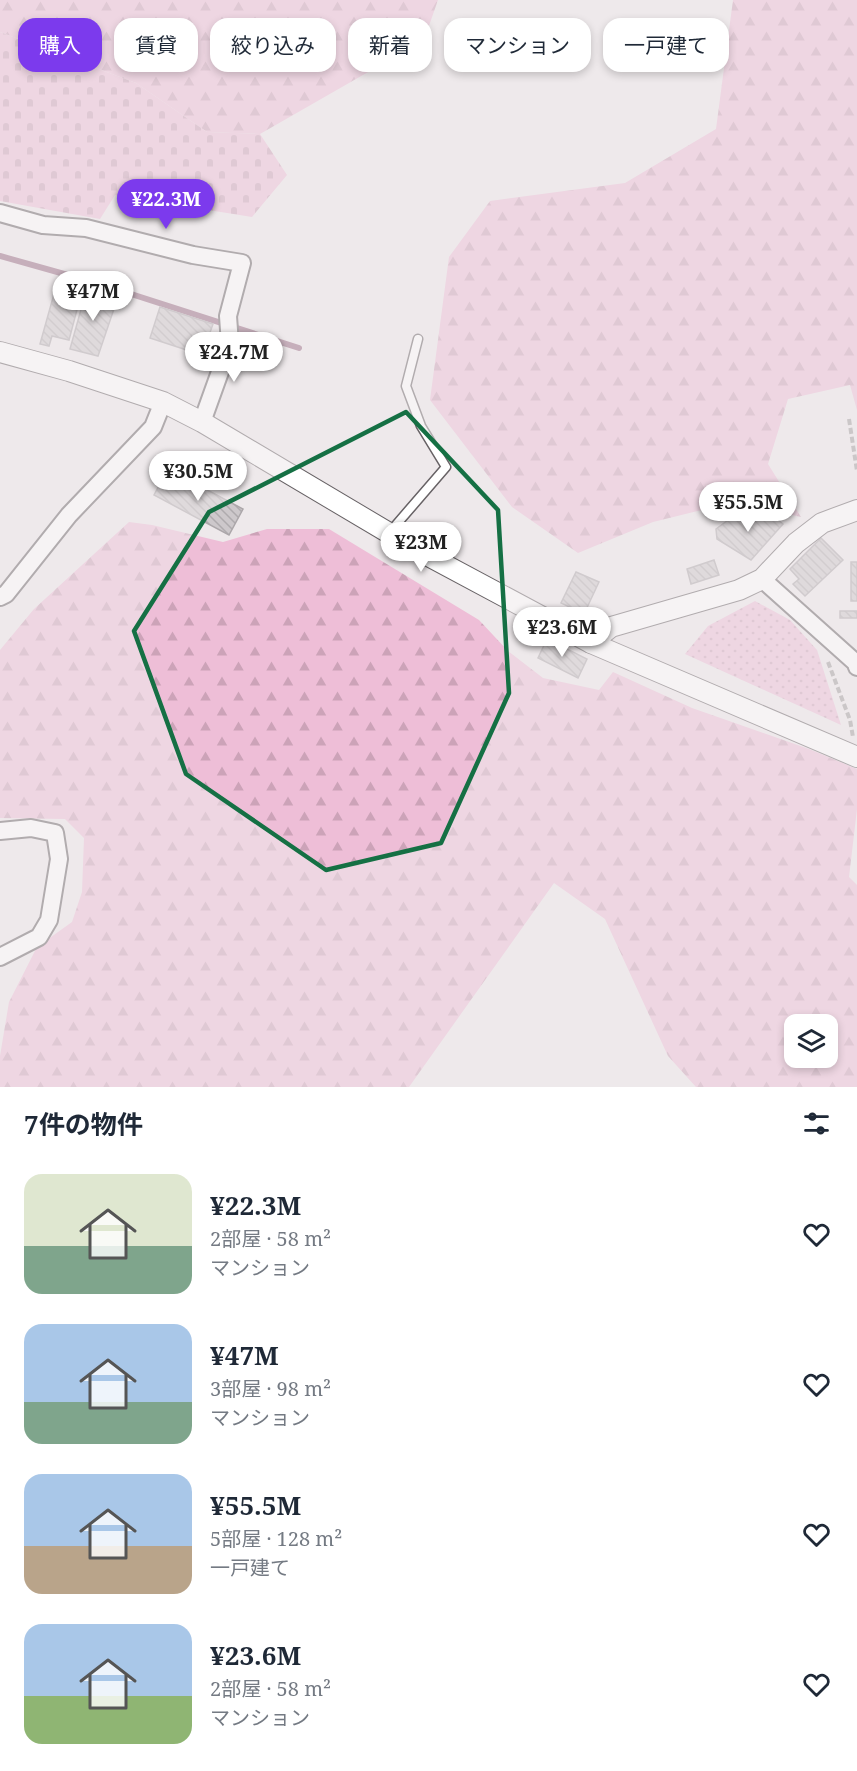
<!DOCTYPE html>
<html lang="ja">
<meta charset="utf-8">
<style>
:root{--surface:#fff;--page:#f2f2f3;--text:#1f2937;--muted:#747a83;--accent:#7c3aed}
body{margin:0;font-family:"Noto Serif","Noto Sans JP",serif;background:var(--page);color:var(--text);height:100vh;display:flex;flex-direction:column;font-size:22px;white-space:nowrap}
*{box-sizing:border-box;margin:0}
p{font-size:20px;color:var(--muted)}
.icon{flex:none;width:33px;height:33px;fill:none;stroke:currentColor;stroke-width:2;stroke-linecap:round;stroke-linejoin:round}
.map{position:relative;height:1087px;overflow:hidden}
.side{display:flex;flex-direction:column;background:var(--surface);flex:1}
.side>*{flex:none}
.hud{position:absolute;left:18px;top:18px;width:822px;height:54px;display:flex;gap:12px}
.controls{position:absolute;left:784px;top:1014px;display:grid;gap:12px}
.controls a{display:grid;place-items:center;width:54px;height:54px;border-radius:12px;background:var(--surface);box-shadow:0 3px 9px #0003;font-size:30px}
.price{position:absolute;translate:-50% -51px;padding:0 14px;border-radius:21px;background:#fff;color:#222;font-size:20px;line-height:39px;filter:drop-shadow(0 2px 3px #0008)}
.price::after{content:'';position:absolute;left:50%;top:36px;width:18px;height:14px;margin-left:-9px;background:inherit;clip-path:polygon(0 0,100% 0,50% 100%)}
.price.active{background:var(--accent);color:#fff}
ul{padding:0;list-style:none}
li{display:flex;align-items:center;gap:18px;height:150px;padding:0 24px}
li span{display:grid;place-items:center;flex:none;width:168px;height:120px;border-radius:18px;color:#555}
li>.icon{margin-inline-start:auto}
span .icon{width:72px;height:72px;fill:#fffc;stroke-width:1}
li b{font-size:26px}
h2{display:flex;justify-content:space-between;align-items:center;height:72px;padding:0 24px;font-size:26px}
.tag{padding:0 21px;border-radius:18px;background:var(--surface);box-shadow:0 3px 9px #0003;font-size:21px;line-height:54px}
.tag.active{background:var(--accent);color:#fff}
.map>svg:first-child{display:block}
</style>
<div class="map">
<svg width="857" height="1087" viewBox="0 0 857 1087">
<defs>
<pattern id="forest-firs" width="22" height="20" patternUnits="userSpaceOnUse" patternTransform="scale(1.5)"><rect width="22" height="20" fill="#eebed7"/><path d="M5 1l3.5 6h-7zM16 11l3.5 6h-7z" fill="#cca3b8"/></pattern>
<pattern id="cemetery-stones" width="16" height="16" patternUnits="userSpaceOnUse" patternTransform="scale(1.5)"><rect width="16" height="16" fill="#eebed7"/><path d="M2 7V4a2 2 0 0 1 4 0v3zM10 15v-3a2 2 0 0 1 4 0v3z" fill="#cca3b8"/></pattern>
<pattern id="park-dots" width="8" height="8" patternUnits="userSpaceOnUse" patternTransform="scale(1.5)"><rect width="8" height="8" fill="#eebed7"/><path d="M2 2h.1M6 6h.1" fill="none" stroke="#cca3b8" stroke-width="1.8" stroke-linecap="round"/></pattern>
<pattern id="building-back-hatch" width="6" height="6" patternUnits="userSpaceOnUse" patternTransform="scale(1.5)"><rect width="6" height="6" fill="#cdc8cb"/><path d="M-1 5l2 2M0 0l6 6M5-1l2 2" fill="none" stroke="#afabae"/></pattern>
</defs>
<rect width="100%" height="100%" fill="#eee9eb"/>
<!-- forest -->
<g fill="url(#forest-firs)" fill-rule="evenodd">
<path d="M0,0H438L424,40L260,134L207,132L136,83L0,32Z"/>
<path d="M733,0H857V410L850,385L788,399L768,464L801,517L734,502L653,522L578,553L512,507L430,400L449,257L490,201L625,183L716,129Z"/>
<path d="M129,522L152,525L223,542L267,529H329L479,620L508,651L543,678L599,690L613,672L692,708L809,749L857,769V809L849,877L857,885V1087H696L668,1056L605,919L554,883L409,1087H0V1056L9,1002L37,947L72,922L82,892L84,838L65,819L0,818V650L34,609ZM795,1024H828V1058H795Z"/>
</g>
<!-- cemetery -->
<path fill="url(#cemetery-stones)" d="M0,32L136,83L207,132L260,134L287,175L252,217L115,195L100,219L0,201Z"/>
<!-- park -->
<path fill="url(#park-dots)" d="M755,601L790,620L817,650L841,725L685,654L708,626Z"/>
<g fill="none" stroke-linecap="round" stroke-linejoin="round">
<!-- stream -->
<path stroke="#966881" stroke-width="6" d="M0,256L100,284L299,348"/>
</g>
<!-- building -->
<g fill="url(#building-back-hatch)" stroke="#aca7aa" stroke-width="1.5">
<path d="M59,276L84,283L69,340L52,336L49,346L40,344Z"/>
<path d="M87,288L118,297L98,356L70,349Z"/>
<path d="M160,307L213,324L202,355L150,338Z"/>
<path d="M168,469L243,509L229,535L154,495Z"/>
<path d="M748,512L778,520L783,524L751,560L717,539L716,529L727,521Z"/>
<path d="M821,538L843,560L805,596L793,584L799,579L790,569Z"/>
<path d="M714,560L719,575L691,584L687,569Z"/>
<rect x="851" y="562" width="6" height="39"/>
<path d="M576,572L599,582L584,614L561,603Z"/>
<rect x="840" y="611" width="17" height="7"/>
<path d="M547,639L587,659L578,678L538,658Z"/>
</g>
<g fill="none" stroke-linecap="round" stroke-linejoin="round">
<!-- service casing -->
<g stroke="#676265" stroke-width="11">
<path id="service" d="M389,533L446,467L421,426L406,386L418,339"/>
</g>
<!-- minor casing -->
<g stroke="#676265" stroke-width="20">
<g id="minor">
<path d="M0,213L43,225L86,228L193,255L242,263L228,316L230,344L202,422"/>
<path d="M762,579L856,663L857,667"/>
<path d="M0,597L6,594L69,515L153,427L163,402"/>
<path d="M0,831L31,828L55,833L59,859L49,920L39,937L0,957"/>
</g>
</g>
<!-- tertiary casing -->
<g stroke="#676265" stroke-width="22">
<g id="tertiary">
<path d="M0,352L69,371L163,402L202,422L421,552L591,643L857,757"/>
<path d="M591,643L611,627L739,590L762,579L796,543L822,523L857,510"/>
</g>
</g>
<!-- path -->
<g stroke="#a19d9e" stroke-width="4" stroke-dasharray="6 3" stroke-linecap="butt">
<path d="M849,419L857,471"/>
<path d="M828,662L850,720L853,737"/>
</g>
<!-- service -->
<use href="#service" stroke="#fff" stroke-width="8"/>
<!-- minor -->
<use href="#minor" stroke="#fff" stroke-width="16"/>
<!-- tertiary -->
<use href="#tertiary" stroke="#fff" stroke-width="20"/>
</g>
<!-- marked area -->
<path d="M0 0H857V1087H0ZM406,412L498,510L509,693L441,843L326,870L186,774L134,631L209,512Z" fill="#eee9eb" fill-opacity=".55" fill-rule="evenodd"/>
<path fill="none" stroke="#157044" stroke-width="4.5" stroke-linejoin="round" d="M406,412L498,510L509,693L441,843L326,870L186,774L134,631L209,512Z"/>
</svg>
<div class="controls">
<a><svg class="icon" aria-label="layers" viewBox="0 0 24 24"><path d="M12 4l9 5-9 5-9-5zM3 14l9 5 9-5"/></svg></a>
</div>
<b class="price active" style="left:166px;top:230px">¥22.3M</b>
<b class="price" style="left:93px;top:322px">¥47M</b>
<b class="price" style="left:234px;top:383px">¥24.7M</b>
<b class="price" style="left:198px;top:502px">¥30.5M</b>
<b class="price" style="left:748px;top:533px">¥55.5M</b>
<b class="price" style="left:421px;top:573px">¥23M</b>
<b class="price" style="left:562px;top:658px">¥23.6M</b>
<div class="hud">
<a class="tag active">購入</a>
<a class="tag">賃貸</a>
<a class="tag">絞り込み</a>
<a class="tag">新着</a>
<a class="tag">マンション</a>
<a class="tag">一戸建て</a>
</div>
</div>
<section class="side">
<h2>7件の物件<svg class="icon" aria-label="filters" viewBox="0 0 24 24"><path d="M4 7h16M4 17h16"/><circle cx="9" cy="7" r="2"/><circle cx="15" cy="17" r="2"/></svg></h2>
<ul>
<li><span style="background:linear-gradient(#dfe7d0 60%,#7fa58c 0)"><svg class="icon" aria-label="home" viewBox="0 0 24 24"><path d="M3 11l9-7 9 7M6 9v11h12V9"/></svg></span><div><b>¥22.3M</b><p>2部屋 · 58 m²</p><p>マンション</p></div><svg class="icon" aria-label="heart" viewBox="0 0 24 24"><path d="M12 20l-8-8c-3-5 5-10 8-4 3-6 11-1 8 4z"/></svg></li>
<li><span style="background:linear-gradient(#a9c7e8 65%,#7fa58c 0)"><svg class="icon" aria-label="home" viewBox="0 0 24 24"><path d="M3 11l9-7 9 7M6 9v11h12V9"/></svg></span><div><b>¥47M</b><p>3部屋 · 98 m²</p><p>マンション</p></div><svg class="icon" aria-label="heart" viewBox="0 0 24 24"><path d="M12 20l-8-8c-3-5 5-10 8-4 3-6 11-1 8 4z"/></svg></li>
<li><span style="background:linear-gradient(#a9c7e8 60%,#b9a48a 0)"><svg class="icon" aria-label="home" viewBox="0 0 24 24"><path d="M3 11l9-7 9 7M6 9v11h12V9"/></svg></span><div><b>¥55.5M</b><p>5部屋 · 128 m²</p><p>一戸建て</p></div><svg class="icon" aria-label="heart" viewBox="0 0 24 24"><path d="M12 20l-8-8c-3-5 5-10 8-4 3-6 11-1 8 4z"/></svg></li>
<li><span style="background:linear-gradient(#a9c7e8 60%,#8fb573 0)"><svg class="icon" aria-label="home" viewBox="0 0 24 24"><path d="M3 11l9-7 9 7M6 9v11h12V9"/></svg></span><div><b>¥23.6M</b><p>2部屋 · 58 m²</p><p>マンション</p></div><svg class="icon" aria-label="heart" viewBox="0 0 24 24"><path d="M12 20l-8-8c-3-5 5-10 8-4 3-6 11-1 8 4z"/></svg></li>
</ul>
</section>
